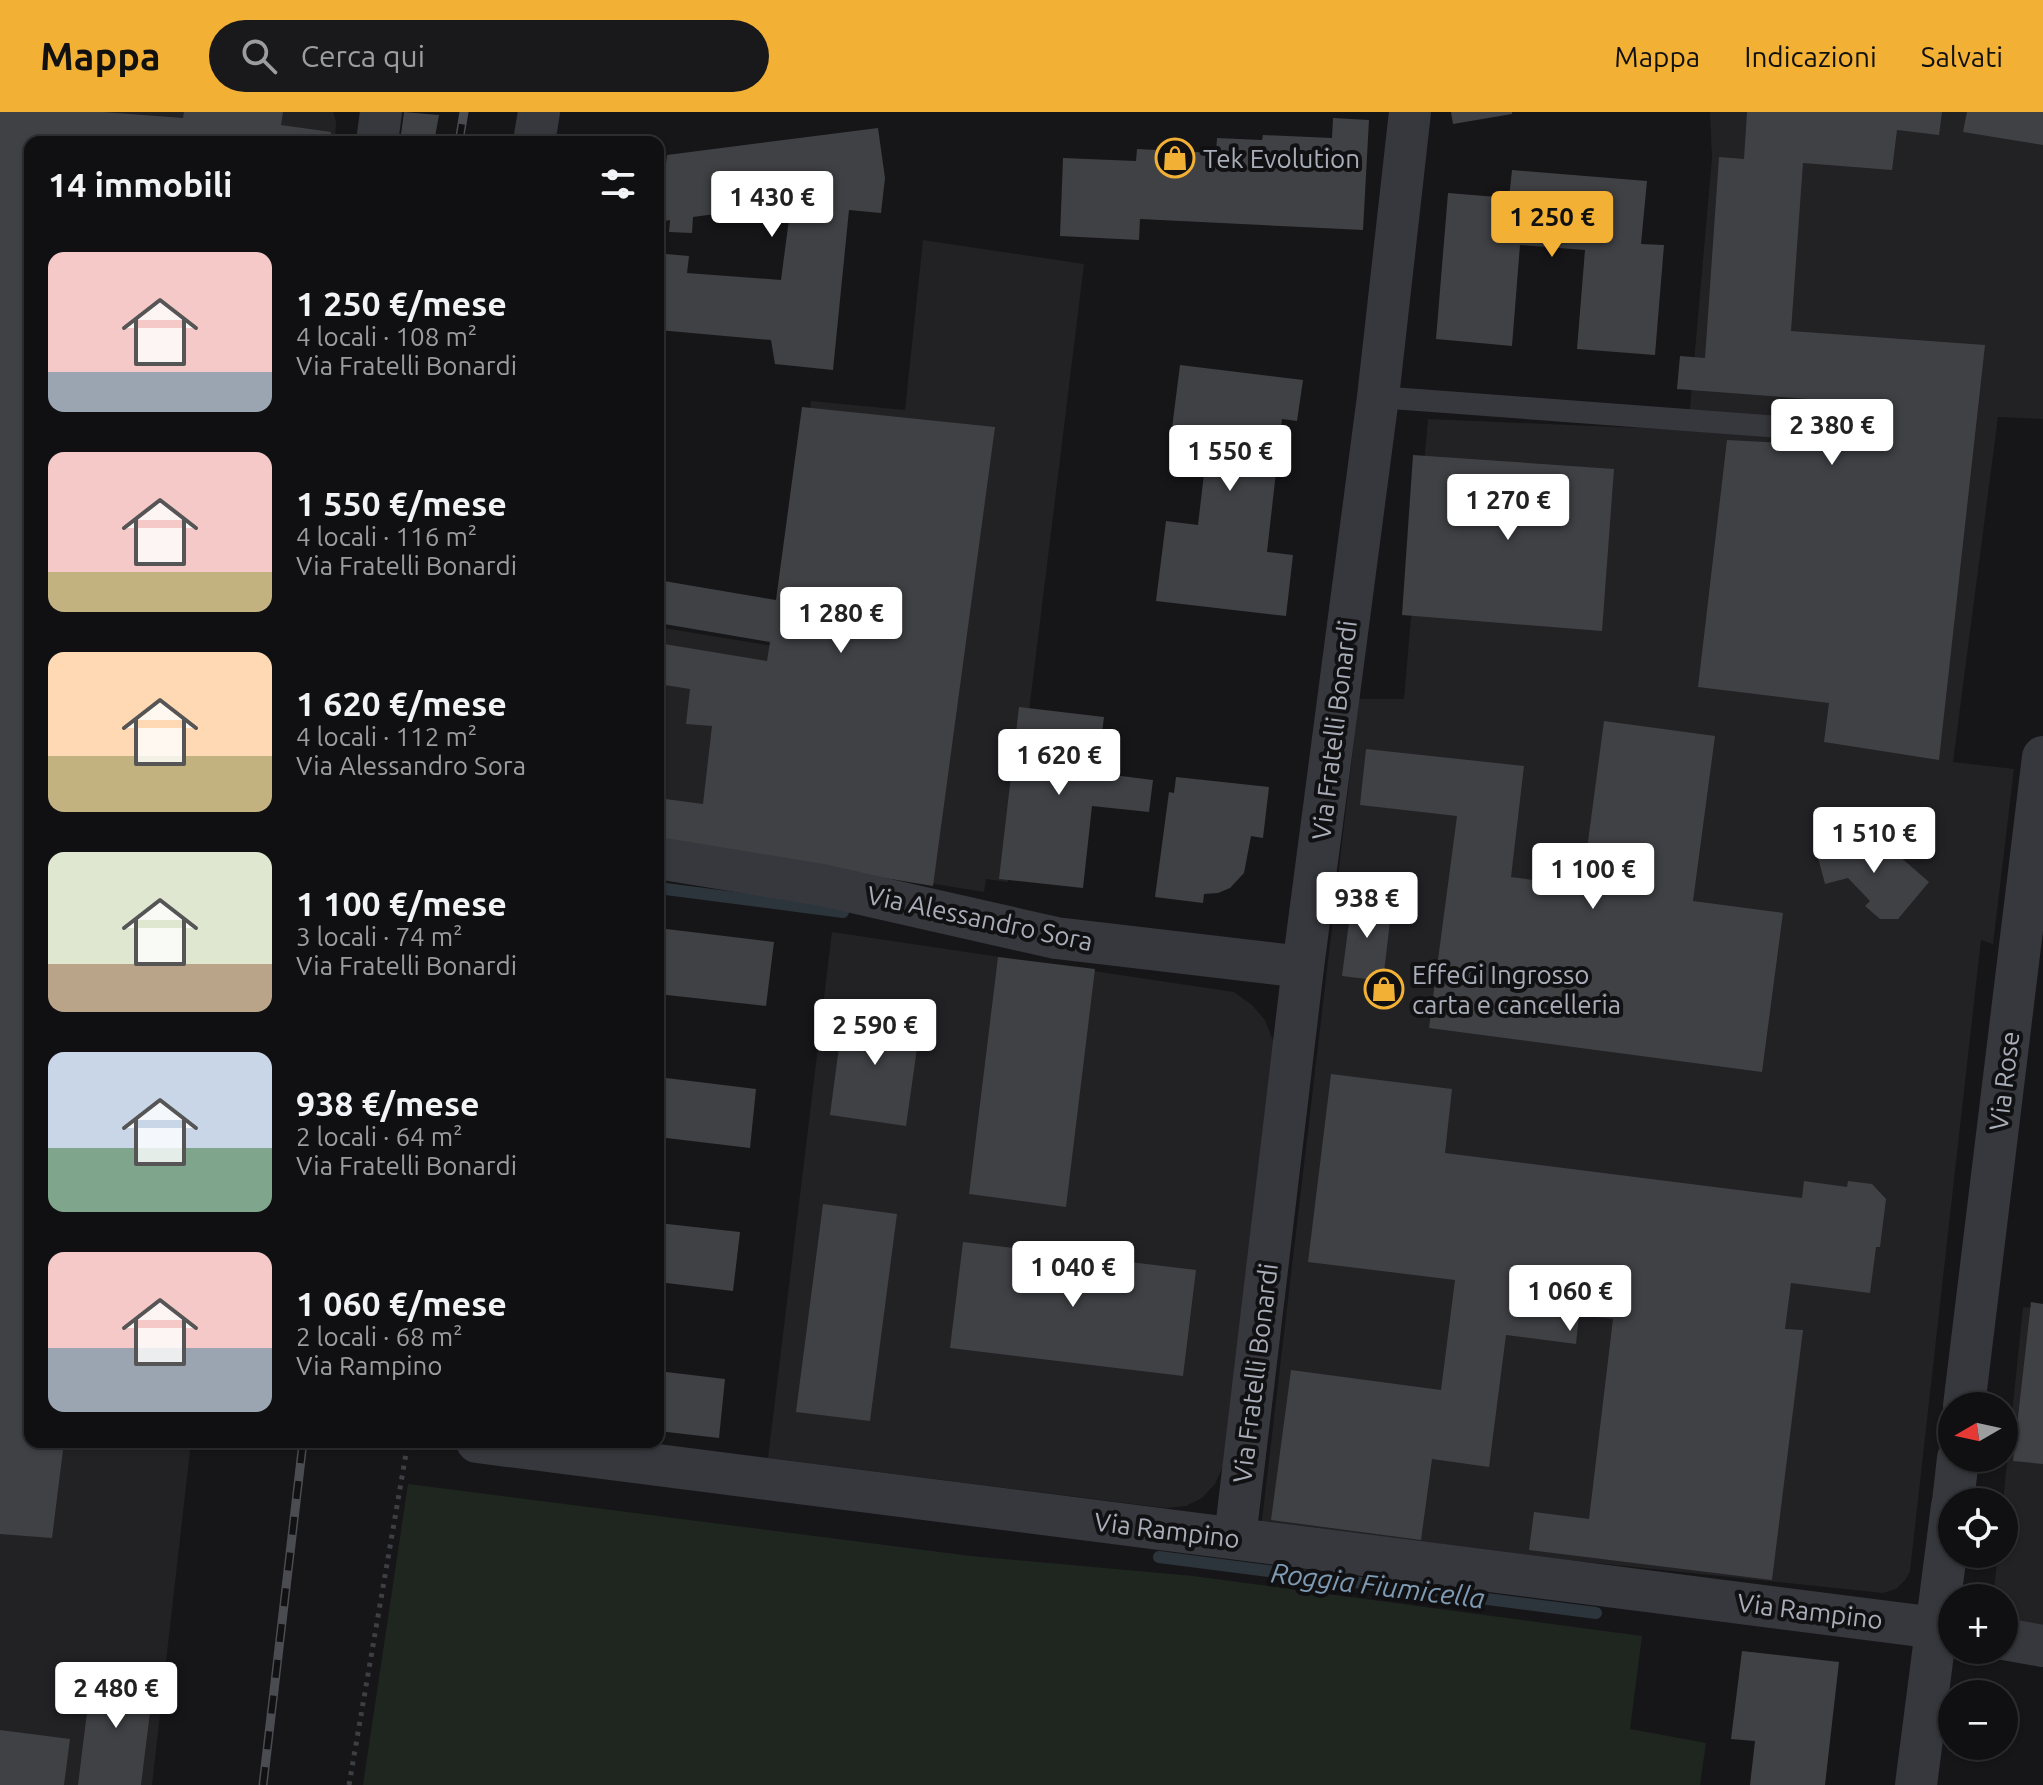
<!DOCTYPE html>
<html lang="it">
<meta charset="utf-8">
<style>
:root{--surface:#101012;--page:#19191b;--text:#f1f3f6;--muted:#9c9d9f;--line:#303032;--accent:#f2b134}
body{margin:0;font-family:Ubuntu,sans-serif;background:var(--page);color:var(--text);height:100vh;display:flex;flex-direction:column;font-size:30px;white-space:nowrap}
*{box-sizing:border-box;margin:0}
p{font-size:26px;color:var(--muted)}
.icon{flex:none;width:44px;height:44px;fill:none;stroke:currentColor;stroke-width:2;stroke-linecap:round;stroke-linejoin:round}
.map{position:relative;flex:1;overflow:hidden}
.drawer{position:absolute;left:24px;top:24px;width:640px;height:1312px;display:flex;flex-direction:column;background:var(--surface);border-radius:16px;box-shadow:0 2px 6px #0004,0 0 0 2px var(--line)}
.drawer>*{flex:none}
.needle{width:52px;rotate:261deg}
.tools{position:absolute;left:1938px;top:1280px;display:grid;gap:16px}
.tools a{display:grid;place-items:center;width:80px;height:80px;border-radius:50%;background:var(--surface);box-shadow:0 2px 6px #0004,0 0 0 2px var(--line);font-size:40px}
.price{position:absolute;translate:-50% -68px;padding:0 18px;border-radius:8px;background:#fff;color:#222;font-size:26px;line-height:52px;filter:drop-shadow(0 2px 4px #0008)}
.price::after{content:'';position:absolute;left:50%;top:48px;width:24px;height:18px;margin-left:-12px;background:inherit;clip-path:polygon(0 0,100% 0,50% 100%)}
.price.selected{background:var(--accent);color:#111}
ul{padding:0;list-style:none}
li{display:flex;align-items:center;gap:24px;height:200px;padding:0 24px}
li span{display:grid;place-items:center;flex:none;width:224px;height:160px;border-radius:16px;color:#555}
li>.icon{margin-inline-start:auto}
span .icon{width:96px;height:96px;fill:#fffc;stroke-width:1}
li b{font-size:34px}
h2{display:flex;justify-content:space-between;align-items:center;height:96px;padding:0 24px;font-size:34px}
header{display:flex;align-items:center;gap:48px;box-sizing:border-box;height:112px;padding:0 40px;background:var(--accent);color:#111}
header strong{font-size:38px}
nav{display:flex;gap:44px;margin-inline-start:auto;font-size:28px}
.search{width:560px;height:72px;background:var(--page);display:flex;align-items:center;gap:20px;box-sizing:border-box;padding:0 28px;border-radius:44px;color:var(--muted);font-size:30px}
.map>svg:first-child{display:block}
</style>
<header>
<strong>Mappa</strong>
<div class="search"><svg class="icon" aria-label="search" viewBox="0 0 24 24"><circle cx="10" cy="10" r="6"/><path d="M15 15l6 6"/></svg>Cerca qui</div>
<nav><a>Mappa</a><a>Indicazioni</a><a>Salvati</a></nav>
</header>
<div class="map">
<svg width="2043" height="1673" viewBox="0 0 2043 1673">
<rect width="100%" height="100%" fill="#161618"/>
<!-- built -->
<g fill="#222225">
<path d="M0,0H333L336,9L335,30H30V1330H191L152,1673H0Z"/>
<path d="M1710,0H2043V307L1998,305L1953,650L2014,657L1993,832L1981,828L1910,1459L1906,1467L1896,1477L1883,1481L1261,1416L1359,587H1404L1428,307L1688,318L1712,46Z"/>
<path d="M923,128L1084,152L1008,770L986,767L984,780L658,727V515L779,535L811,289L905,298Z"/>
<path d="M832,820L1234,880L1252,893L1265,908L1274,931L1224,1352L1215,1372L1202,1386L1186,1394L1165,1396L768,1346Z"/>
<path d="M2023,1195L2043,1197V1516L2004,1510V1486H1993L1998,1442H2004L2003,1390Z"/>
</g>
<!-- green -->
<path fill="#1e261f" d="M408,1372L971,1444L1193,1464L1642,1524L1630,1617L1706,1631L1700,1673H363Z"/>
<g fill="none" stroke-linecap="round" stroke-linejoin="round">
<!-- stream -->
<g stroke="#2c353c" stroke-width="12">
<path d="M658,776L843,800"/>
<path d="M1159,1445L1596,1501"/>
</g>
</g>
<!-- building -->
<g fill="#404145">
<path d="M0,0H103L183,6L184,0H283L281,13L331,20L330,30H30V1330H64L52,1426L0,1422Z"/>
<path d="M404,0L439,3L434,30H400Z"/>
<path d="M1451,0H1512V2L1453,12Z"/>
<path d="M1747,0H1942L1939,23L1897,18L1892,58L1803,51L1791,219L1985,233L1939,648L1824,630L1829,591L1698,575L1727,328L1857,335L1862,291L1677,277L1680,244L1705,246L1719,45L1744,47Z"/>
<path d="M1967,0H2043V33L1963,20Z"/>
<path d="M1333,6L1369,8L1363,118L1140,107L1139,128L1060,124L1063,46L1136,49L1137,37L1216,41L1217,26L1262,28L1263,23L1332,26Z"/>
<path d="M878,16L885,66L881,101L849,98L833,258L775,252L771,228L658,218V158H664L666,142L689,144L687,161L781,168L791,92L693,105L692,121L669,120L670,108L659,110L667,43Z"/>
<path d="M1512,58L1647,69L1641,132L1664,133L1655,243L1577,237L1585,138L1520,133L1512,234L1436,227L1448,81L1509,86Z"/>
<path d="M1180,253L1303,268L1297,309L1282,307L1267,440L1293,443L1286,504L1156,489L1166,409L1198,413L1207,336L1170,332Z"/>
<path d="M802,295L995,315L933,774L658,728V686L703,692L712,614L686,612L690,577L658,572V531L767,549L770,530L658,511V468L776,488Z"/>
<path d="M1413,343L1614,357L1602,519L1402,503Z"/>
<path d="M1019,595L1104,605L1097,661L1153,668L1149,700L1092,694L1083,776L999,767Z"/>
<path d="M1604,609L1715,624L1693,789L1783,801L1762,960L1429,916L1457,704L1360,693L1366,637L1524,654L1511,765L1582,775Z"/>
<path d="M1176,665L1269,675L1263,726L1251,724L1244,761L1230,776L1218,781L1204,782L1203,791L1155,785L1169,680L1174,681Z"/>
<path d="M1869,725L1883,730L1929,770L1898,807H1880L1865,794L1870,789L1848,766L1825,772L1816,738Z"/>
<path d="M1352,787L1392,792L1383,869L1342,864Z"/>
<path d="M658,816L774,830L766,894L658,882Z"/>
<path d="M998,845L1095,857L1066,1095L969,1082Z"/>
<path d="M844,897L921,908L906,1014L830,1003Z"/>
<path d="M1331,962L1452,977L1445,1041L1802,1086L1804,1069L1847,1075L1848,1069L1872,1072L1886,1087L1880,1135H1876L1870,1181L1791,1171L1785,1217L1803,1218L1772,1468L1529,1438L1534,1400L1589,1407L1613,1207L1579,1203L1576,1232L1506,1223L1489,1355L1432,1347L1421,1428L1271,1408L1291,1258L1441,1278L1455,1168L1308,1150Z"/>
<path d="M658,965L756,977L750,1036L658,1025Z"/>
<path d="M823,1092L897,1102L870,1309L796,1300Z"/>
<path d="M658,1111L740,1120L733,1179L658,1170Z"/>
<path d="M963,1130L1196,1158L1183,1264L950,1236Z"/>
<path d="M2031,1190L2043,1192V1352L2013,1349Z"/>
<path d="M658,1259L725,1267L719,1326L658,1319Z"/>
<path d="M1742,1539L1839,1550L1825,1673H1750L1755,1629L1731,1627Z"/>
<path d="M92,1560L154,1568L141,1673H78Z"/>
<path d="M0,1618L70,1627L64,1673H0Z"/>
</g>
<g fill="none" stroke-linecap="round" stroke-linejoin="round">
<!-- path -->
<path stroke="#3d3f44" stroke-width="5" stroke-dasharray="4 6" stroke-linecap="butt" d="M349,1673L408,1330"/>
<!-- service -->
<path stroke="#37383d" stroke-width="22" d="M1378,285L1807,317"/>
<!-- minor -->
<g stroke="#37383d" stroke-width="42">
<path d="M377,30L381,0"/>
<path d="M534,30L539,0"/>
<path d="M658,746L822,773L1056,826L1303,855"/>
<path d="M1964,1294L2043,645"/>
<path d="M477,1330L1952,1518"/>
<path d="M1953,1390L1958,1346"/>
<path d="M1235,1426L1303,855L1378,285L1410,0"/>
<path d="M2004,1527L2043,1534"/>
<path d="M1916,1673L1952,1394"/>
</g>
<!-- rail casing -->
<g stroke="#4a4c52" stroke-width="9">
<g id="rail">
<path d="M459,30L464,0"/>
<path d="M263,1673L303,1330"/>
</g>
</g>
<!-- rail -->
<use href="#rail" stroke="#111113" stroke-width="6" stroke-dasharray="18" stroke-linecap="butt"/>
</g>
<!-- icons -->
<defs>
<g id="shop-ring" transform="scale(2)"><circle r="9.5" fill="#111113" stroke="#f2b134" stroke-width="1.5"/><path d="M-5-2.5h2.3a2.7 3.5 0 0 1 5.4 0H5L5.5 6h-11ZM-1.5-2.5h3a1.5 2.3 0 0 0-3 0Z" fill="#f2b134"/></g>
</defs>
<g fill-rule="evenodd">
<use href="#shop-ring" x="1175" y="46"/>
<use href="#shop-ring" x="1384" y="877"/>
</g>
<g text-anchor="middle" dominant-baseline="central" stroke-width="8" stroke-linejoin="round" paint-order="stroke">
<!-- poi labels -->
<g font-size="26" fill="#a8adb8" stroke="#111113" text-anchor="start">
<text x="1203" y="46">Tek Evolution</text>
<text x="1412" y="862">EffeGi Ingrosso<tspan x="1412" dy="30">carta e cancelleria</tspan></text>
</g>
<!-- street labels -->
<g font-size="26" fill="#a8adb8" stroke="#111113">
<text transform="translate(1334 618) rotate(-83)">Via Fratelli Bonardi</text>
<text transform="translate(980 806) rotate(12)">Via Alessandro Sora</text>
<text transform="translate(2004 969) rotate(-83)">Via Rose</text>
<text transform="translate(1255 1261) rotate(-83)">Via Fratelli Bonardi</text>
<text transform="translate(1167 1418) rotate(7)">Via Rampino</text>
<text transform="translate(1810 1499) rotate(7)">Via Rampino</text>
</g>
<!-- water labels -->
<g font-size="28" font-style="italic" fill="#7f9bb3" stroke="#111113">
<text transform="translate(1378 1473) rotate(7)">Roggia Fiumicella</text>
</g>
</g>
</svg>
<div class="tools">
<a><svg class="needle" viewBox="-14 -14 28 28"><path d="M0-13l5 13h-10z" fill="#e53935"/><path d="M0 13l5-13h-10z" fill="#9c9d9f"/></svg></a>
<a><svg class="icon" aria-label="locate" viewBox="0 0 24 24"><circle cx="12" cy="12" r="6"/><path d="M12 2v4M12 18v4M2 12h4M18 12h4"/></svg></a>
<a>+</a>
<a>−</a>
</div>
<b class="price" style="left:772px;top:127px">1 430 €</b>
<b class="price selected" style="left:1552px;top:147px">1 250 €</b>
<b class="price" style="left:1832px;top:355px">2 380 €</b>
<b class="price" style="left:1230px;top:381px">1 550 €</b>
<b class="price" style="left:1508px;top:430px">1 270 €</b>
<b class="price" style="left:841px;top:543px">1 280 €</b>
<b class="price" style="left:1059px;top:685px">1 620 €</b>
<b class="price" style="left:1874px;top:763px">1 510 €</b>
<b class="price" style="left:1593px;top:799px">1 100 €</b>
<b class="price" style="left:1367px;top:828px">938 €</b>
<b class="price" style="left:875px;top:955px">2 590 €</b>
<b class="price" style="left:1073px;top:1197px">1 040 €</b>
<b class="price" style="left:1570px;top:1221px">1 060 €</b>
<b class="price" style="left:116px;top:1618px">2 480 €</b>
<section class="drawer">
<h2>14 immobili<svg class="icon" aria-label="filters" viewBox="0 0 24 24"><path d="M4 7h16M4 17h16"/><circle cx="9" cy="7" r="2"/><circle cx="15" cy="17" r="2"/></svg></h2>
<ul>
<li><span style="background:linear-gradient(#f6c9c9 75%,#9aa5b1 0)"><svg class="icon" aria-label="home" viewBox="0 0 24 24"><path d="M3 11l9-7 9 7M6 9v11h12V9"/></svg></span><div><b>1 250 €/mese</b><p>4 locali · 108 m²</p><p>Via Fratelli Bonardi</p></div></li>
<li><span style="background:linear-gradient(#f6c9c9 75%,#c2b280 0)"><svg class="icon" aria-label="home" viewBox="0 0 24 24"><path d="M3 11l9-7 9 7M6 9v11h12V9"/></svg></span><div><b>1 550 €/mese</b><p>4 locali · 116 m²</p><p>Via Fratelli Bonardi</p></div></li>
<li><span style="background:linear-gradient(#ffd9b3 65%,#c2b280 0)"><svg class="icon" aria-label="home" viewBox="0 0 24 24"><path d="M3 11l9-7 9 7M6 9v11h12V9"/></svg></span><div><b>1 620 €/mese</b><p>4 locali · 112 m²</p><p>Via Alessandro Sora</p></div></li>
<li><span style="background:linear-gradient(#dfe7d0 70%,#b9a48a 0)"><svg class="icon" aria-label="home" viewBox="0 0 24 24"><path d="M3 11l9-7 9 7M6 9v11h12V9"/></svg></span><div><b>1 100 €/mese</b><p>3 locali · 74 m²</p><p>Via Fratelli Bonardi</p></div></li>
<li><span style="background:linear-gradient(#c9d6e8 60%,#7fa58c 0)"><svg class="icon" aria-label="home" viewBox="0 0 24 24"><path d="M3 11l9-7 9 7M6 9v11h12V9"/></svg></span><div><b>938 €/mese</b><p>2 locali · 64 m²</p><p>Via Fratelli Bonardi</p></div></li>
<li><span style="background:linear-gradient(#f6c9c9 60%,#9aa5b1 0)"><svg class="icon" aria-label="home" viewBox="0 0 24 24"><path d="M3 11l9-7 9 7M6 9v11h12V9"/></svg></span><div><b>1 060 €/mese</b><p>2 locali · 68 m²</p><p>Via Rampino</p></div></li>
</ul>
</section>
</div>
